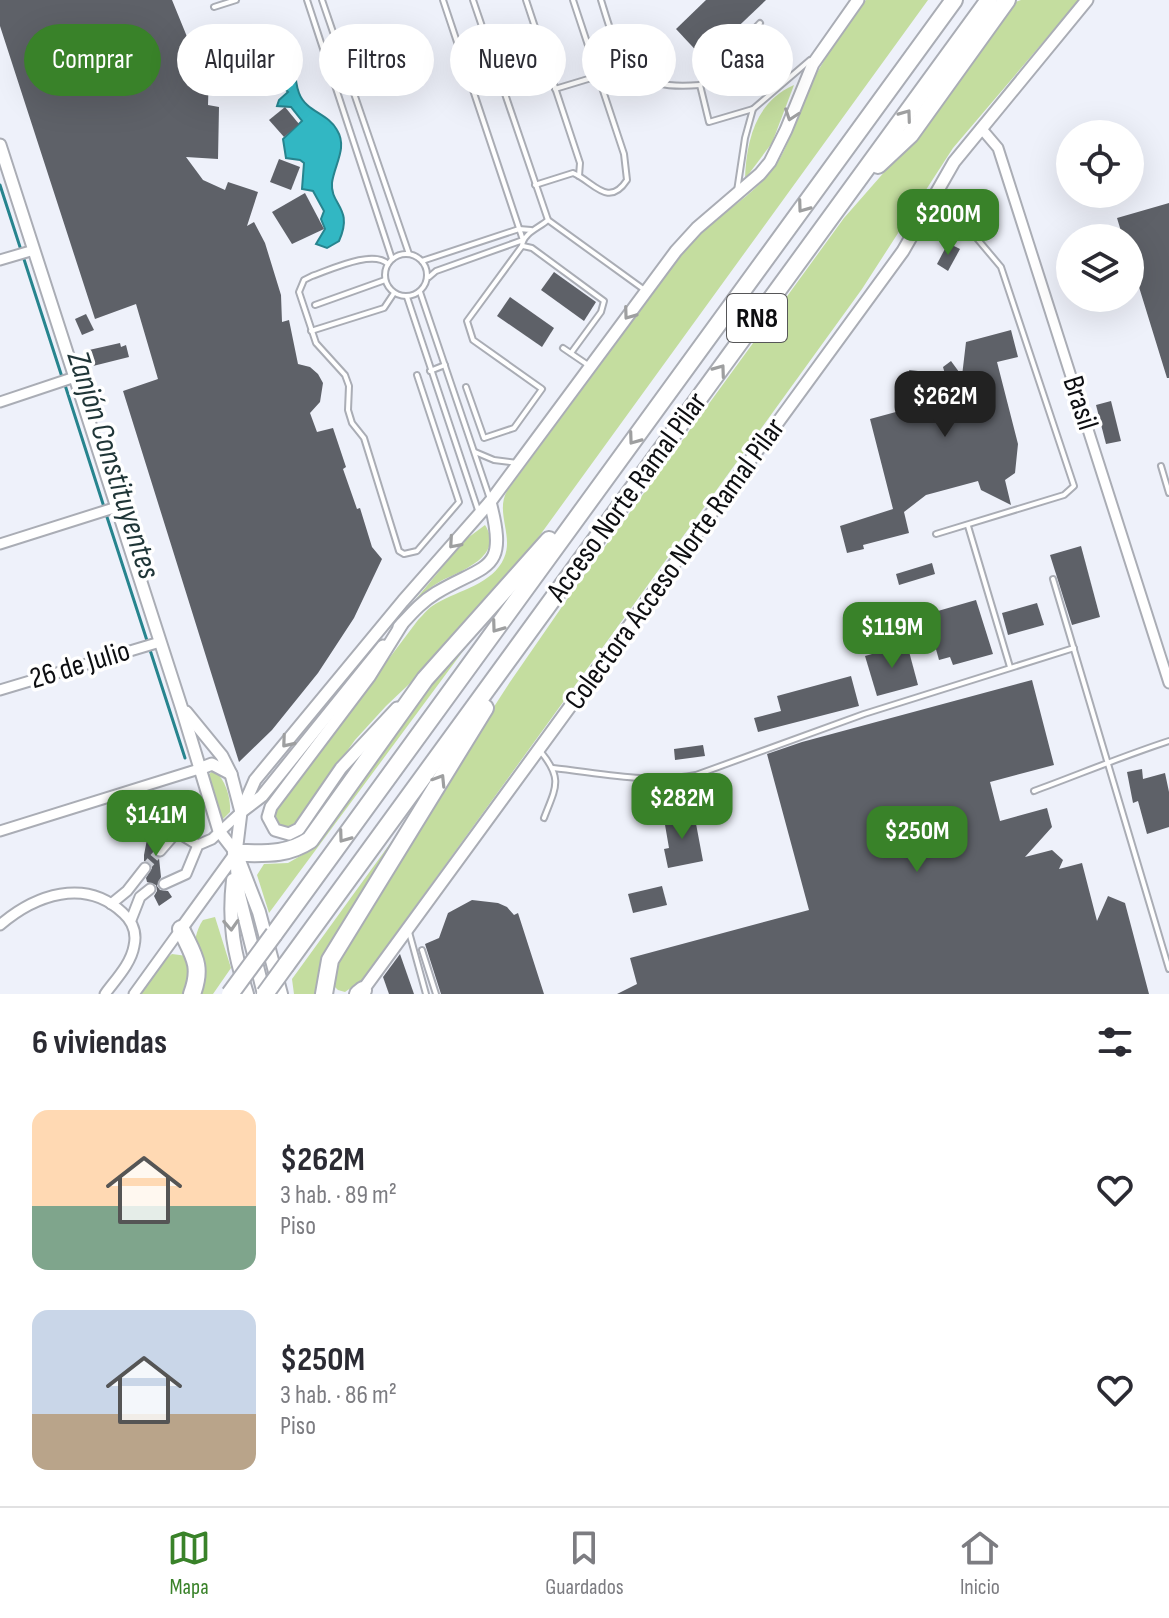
<!DOCTYPE html>
<html lang="es">
<meta charset="utf-8">
<style>
:root{--surface:#fff;--page:#f2f2f3;--text:#2b2b33;--muted:#7c7c81;--line:#e1e1e2;--accent:#398229}
body{margin:0;font-family:"Sofia Sans Condensed",sans-serif;background:var(--page);color:var(--text);height:100vh;display:flex;flex-direction:column;font-size:30px;white-space:nowrap}
*{box-sizing:border-box;margin:0}
p{font-size:26px;color:var(--muted)}
.icon{flex:none;width:44px;height:44px;fill:none;stroke:currentColor;stroke-width:2;stroke-linecap:round;stroke-linejoin:round}
.map{position:relative;height:994px;overflow:hidden}
.panel{display:flex;flex-direction:column;background:var(--surface);flex:1}
.panel>*{flex:none}
.hud{position:absolute;left:24px;top:24px;width:1122px;height:72px;display:flex;gap:16px}
.controls{position:absolute;left:1056px;top:120px;display:grid;gap:16px}
.controls a{display:grid;place-items:center;width:88px;height:88px;border-radius:50%;background:var(--surface);box-shadow:0 8px 32px #0002;font-size:40px}
.price{position:absolute;translate:-50% -68px;padding:0 18px;border-radius:16px;background:var(--accent);color:#fff;font-size:26px;line-height:52px;filter:drop-shadow(0 2px 4px #0008)}
.price::after{content:'';position:absolute;left:50%;top:48px;width:24px;height:18px;margin-left:-12px;background:inherit;clip-path:polygon(0 0,100% 0,50% 100%)}
.price.selected{background:#222;color:#fff}
ul{padding:0;list-style:none}
li{display:flex;align-items:center;gap:24px;height:200px;padding:0 32px}
li span{display:grid;place-items:center;flex:none;width:224px;height:160px;border-radius:16px;color:#555}
li>.icon{margin-inline-start:auto}
span .icon{width:96px;height:96px;fill:#fffc;stroke-width:1}
li b{font-size:34px}
h2{display:flex;justify-content:space-between;align-items:center;height:96px;padding:0 32px;font-size:34px}
.tag{padding:0 28px;border-radius:36px;background:var(--surface);box-shadow:0 8px 32px #0002;font-size:28px;line-height:72px}
.tag.selected{background:var(--accent);color:#fff}
.tab-bar{display:flex;justify-content:space-around;align-items:center;height:112px;border-top:2px solid var(--line);background:var(--surface);font-size:22px;color:var(--muted)}
.tab-bar a{display:grid;justify-items:center;gap:4px}
.tab-bar .selected{color:var(--accent)}
.map>svg:first-child{display:block}
</style>
<div class="map">
<svg width="1169" height="994" viewBox="0 0 1169 994">
<rect width="100%" height="100%" fill="#eef1fa"/>
<!-- green -->
<g fill="#c4dd9f">
<path d="M866,0H928L535,542L424,670L386,706L355,740L293,826L287,828L281,827L274,813L278,806L418,620C424,614 429,607 437,603C459,590 493,584 504,558C514,536 495,512 507,491L691,242C716,216 752,197 774,168C790,145 795,119 806,94C822,60 844,30 866,0Z"/>
<path d="M1021,0H1079L953,148L862,289L362,980L345,992L338,990L333,985L336,962L433,801L510,682L577,585L844,218L908,145L1015,2Z"/>
<path d="M794,85L772,143L745,179C746,141 756,101 794,85Z"/>
<path d="M485,525C505,556 461,571 441,581C430,587 420,596 411,605L465,540Z"/>
<path d="M462,646L466,647L269,913L257,875L264,864L288,863L302,855L324,827L410,707Z"/>
<path d="M214,770C225,779 231,797 230,812L222,820L208,775Z"/>
<path d="M405,823L328,954L318,977L317,994H294L292,979Z"/>
<path d="M215,917L231,968L213,994H196C195,970 189,940 203,920Z"/>
<path d="M172,954L187,956L193,967L187,994H139L162,962Z"/>
</g>
<!-- water -->
<path fill="#32b7c3" stroke="#27848e" stroke-width="2" d="M276,32L286,34C300,52 291,73 299,93C306,112 328,113 337,130C348,148 334,165 332,183C330,205 354,208 339,241L327,248L316,244L325,229L321,219L324,211L313,191L302,189L304,163L300,160L286,158L283,139L302,121L291,107L277,106L279,100L288,92L275,78Z"/>
<g fill="none" stroke-linecap="round" stroke-linejoin="round">
<!-- stream -->
<g stroke="#27848e" stroke-width="3">
<path d="M0,185L62,377"/>
<path d="M65,385L104,507"/>
<path d="M106,514L185,758"/>
</g>
</g>
<!-- building -->
<g fill="#5e6168">
<path d="M0,0H172L201,71H209L208,105L219,107L218,159L186,157L203,180L225,190L228,182L258,192L247,226L254,222L265,243L281,295L282,322L289,320L298,364L310,367L318,374L323,383L320,402L310,413L317,432L333,428L346,467L343,469L357,509L360,508L372,547L382,559L354,618L318,673L272,730L239,762L123,391L158,379L136,304L95,319L0,26Z"/>
<path d="M706,0H766L704,59L676,29Z"/>
<path d="M242,37H272L271,94H241Z"/>
<path d="M285,107L299,124L284,137L269,120Z"/>
<path d="M279,159L300,167L291,190L270,182Z"/>
<path d="M305,193L324,229L292,244L272,212Z"/>
<path d="M1169,203V378H1167L1139,287L1136,288L1130,267V238H1123L1117,218Z"/>
<path d="M948,243L960,249L948,271L937,264Z"/>
<path d="M554,272L596,302L584,321L541,290Z"/>
<path d="M510,297L554,328L542,347L497,316Z"/>
<path d="M86,314L94,330L82,335L75,319Z"/>
<path d="M1011,330L1018,357L997,362L1018,444L1015,473L1005,480L1011,505L981,490L978,481L926,495L904,512L909,533L863,545L864,549L847,553L840,526L893,509L870,419L918,406L909,370L945,374L943,367L951,361L962,376L966,342Z"/>
<path d="M120,343L121,347L126,345L129,357L93,366L89,350Z"/>
<path d="M1111,401L1121,441L1106,444L1096,405Z"/>
<path d="M1081,546L1100,617L1072,625L1050,555Z"/>
<path d="M932,563L935,574L899,585L896,574Z"/>
<path d="M976,600L993,654L953,665L950,657L939,660L932,635L922,637L917,617Z"/>
<path d="M1037,603L1044,625L1008,635L1002,613Z"/>
<path d="M907,644L918,685L877,696L865,656Z"/>
<path d="M851,676L859,706L758,732L754,718L781,711L777,696Z"/>
<path d="M1032,680L1054,765L990,782L1000,821L1047,808L1052,827L1025,857L1052,850L1063,860L1059,869L1082,863L1097,921L1108,896L1125,903L1149,994H617L637,984L630,958L809,910L767,754L802,742Z"/>
<path d="M703,745L705,756L675,760L674,749Z"/>
<path d="M1142,769L1143,779L1165,773L1169,792V827L1147,834L1138,801L1133,803L1127,772Z"/>
<path d="M694,813L703,861L668,868L664,849L669,848L664,819Z"/>
<path d="M158,817L171,826L153,850L159,858L161,877L157,886L160,890L168,891L172,897L159,906L154,896L157,891L156,885L147,882L146,878L152,868L150,863L144,861V855L148,834Z"/>
<path d="M662,886L667,905L633,913L628,894Z"/>
<path d="M472,900L498,903L507,907L514,915L518,913L544,994H441L425,944L439,938L448,913Z"/>
<path d="M400,954L414,994H389L383,977Z"/>
</g>
<g fill="none" stroke-linecap="round" stroke-linejoin="round">
<!-- minor-tunnel -->
<path stroke="#cccfd7" stroke-width="9" stroke-dasharray="9 4.5" stroke-linecap="butt" d="M145,868L160,851"/>
<!-- service casing -->
<g stroke="#aaadb5" stroke-width="8">
<g id="service">
<path d="M307,0L392,259"/>
<path d="M322,0L409,254"/>
<path d="M443,0L523,240"/>
<path d="M473,0L548,220L646,291"/>
<path d="M526,0L580,163L579,176"/>
<path d="M601,0C620,61 625,91 700,85"/>
<path d="M214,7L236,0"/>
<path d="M555,89L598,76"/>
<path d="M753,109L709,122L700,85L760,23"/>
<path d="M535,185L573,173C593,181 608,209 627,180L624,154L573,0"/>
<path d="M737,191L745,138L753,109L810,60"/>
<path d="M932,203L969,229L1001,267L1074,486L1064,495L936,534"/>
<path d="M523,246L532,248L604,301L601,312L571,353"/>
<circle cx="406" cy="275" r="21"/>
<path d="M422,261L519,229L531,230"/>
<path d="M388,264C373,249 330,270 312,276L304,280L299,292L316,343L345,375L349,386L348,410L352,423L364,438L399,551L404,554L417,551L459,502L417,375"/>
<path d="M429,277L436,271L523,240"/>
<path d="M420,292L490,499"/>
<path d="M407,297L478,510"/>
<path d="M315,305L385,280"/>
<path d="M311,331L384,308L394,293"/>
<path d="M563,348L588,365"/>
<path d="M430,371L445,365"/>
<path d="M466,387L484,438L514,428L542,389L473,340L467,321L522,246C523,233 539,228 548,220"/>
<path d="M475,452L494,460L517,463"/>
<path d="M1161,466L1169,493"/>
<path d="M968,526L1010,667"/>
<path d="M1053,579L1169,969"/>
<path d="M541,752C563,779 556,787 544,818"/>
<path d="M553,768C600,773 649,784 696,775L864,714L1074,648"/>
<path d="M1034,791C1080,774 1123,756 1169,741"/>
<path d="M409,932L426,994"/>
<path d="M422,950L436,994"/>
</g>
</g>
<!-- minor casing -->
<g stroke="#aaadb5" stroke-width="13">
<g id="minor">
<path d="M981,128L998,148L1169,683"/>
<path d="M0,260L34,250"/>
<path d="M0,402L75,377"/>
<path d="M0,544L117,507"/>
<path d="M0,690L160,642"/>
<path d="M0,831L199,769"/>
<path d="M160,851L173,836L180,834L198,845"/>
<path d="M164,884L186,874L198,845L212,839L241,812"/>
<path d="M111,904L127,891L145,868"/>
<path d="M131,920L140,897L150,889"/>
<path d="M0,925C35,895 85,877 123,913C133,922 137,933 134,946C131,964 115,980 105,994"/>
<path d="M134,994L181,929"/>
</g>
</g>
<!-- tertiary casing -->
<g stroke="#aaadb5" stroke-width="15">
<g id="tertiary">
<path d="M0,145L181,706L219,831L236,853"/>
<path d="M399,627C411,614 421,602 436,593C486,563 509,573 490,502"/>
<path d="M397,708L341,768L299,829L289,834L275,830L268,817L271,807L369,677L402,624"/>
<path d="M199,769L212,764L231,774"/>
<path d="M241,812L255,780L403,601L490,502L676,251L697,228L760,174L770,162L786,130L813,64L858,0"/>
<path d="M241,812L262,796L383,646"/>
<path d="M181,929L236,853L241,812L231,774L222,756L186,712"/>
<path d="M360,994L903,251L954,162L1087,0"/>
</g>
</g>
<!-- secondary casing -->
<g stroke="#aaadb5" stroke-width="16">
<g id="secondary">
<path d="M236,853L259,912L281,994"/>
<path d="M237,868L239,895L264,994"/>
<path d="M233,880C228,924 234,953 247,994"/>
</g>
</g>
<!-- motorway casing -->
<g stroke="#aaadb5" stroke-width="20">
<g id="motorway">
<path d="M878,165L910,135L1007,0"/>
<path d="M236,853C263,853 286,856 310,840L425,679L549,540"/>
<path d="M181,929C193,955 203,965 192,994"/>
<path d="M274,934L954,0"/>
<path d="M286,965L989,0"/>
<path d="M324,994L330,960L485,708"/>
<path d="M358,994L363,990"/>
</g>
</g>
<!-- service -->
<use href="#service" stroke="#fff" stroke-width="4"/>
<!-- minor -->
<use href="#minor" stroke="#fff" stroke-width="9"/>
<!-- tertiary -->
<use href="#tertiary" stroke="#fff" stroke-width="11"/>
<!-- secondary -->
<use href="#secondary" stroke="#fff" stroke-width="12"/>
<!-- motorway -->
<use href="#motorway" stroke="#fff" stroke-width="16"/>
<!-- motorway-bridge casing -->
<g stroke="#aaadb5" stroke-width="20" stroke-linecap="butt">
<g id="motorway-bridge">
<path d="M230,994L274,934"/>
<path d="M265,994L286,965"/>
</g>
</g>
<!-- motorway-bridge -->
<use href="#motorway-bridge" stroke="#fff" stroke-width="16"/>
</g>
<!-- one-way arrows -->
<defs><path id="oneway-chevron" d="M-2-3.5L2.5 0L-2 3.5" fill="none" stroke-width="1.6" stroke-linecap="round" stroke-linejoin="round" transform="scale(2)"/></defs>
<g stroke="#9e9fa0">
<use href="#oneway-chevron" transform="translate(791 115) rotate(109)"/>
<use href="#oneway-chevron" transform="translate(906 115) rotate(-54)"/>
<use href="#oneway-chevron" transform="translate(803 207) rotate(126)"/>
<use href="#oneway-chevron" transform="translate(629 314) rotate(126)"/>
<use href="#oneway-chevron" transform="translate(720 370) rotate(-54)"/>
<use href="#oneway-chevron" transform="translate(634 439) rotate(126)"/>
<use href="#oneway-chevron" transform="translate(454 543) rotate(131)"/>
<use href="#oneway-chevron" transform="translate(497 627) rotate(126)"/>
<use href="#oneway-chevron" transform="translate(287 742) rotate(130)"/>
<use href="#oneway-chevron" transform="translate(440 780) rotate(-58)"/>
<use href="#oneway-chevron" transform="translate(344 837) rotate(126)"/>
<use href="#oneway-chevron" transform="translate(231 925) rotate(87)"/>
</g>
<g text-anchor="middle" dominant-baseline="central" stroke-width="7" stroke-linejoin="round" paint-order="stroke">
<!-- shield labels -->
<rect fill="#fff" stroke="#565658" stroke-width="2" x="727" y="294" width="60" height="48" rx="6"/>
<g font-size="28" font-weight="bold" fill="#0d0e11">
<text x="757" y="318">RN8</text>
</g>
<!-- street labels -->
<g font-size="30" fill="#0d0e11" stroke="#fff">
<text transform="translate(1080 403) rotate(72)">Brasil</text>
<text transform="translate(627 497) rotate(-54)">Acceso Norte Ramal Pilar</text>
<text transform="translate(675 564) rotate(-54)">Colectora Acceso Norte Ramal Pilar</text>
<text transform="translate(80 665) rotate(-17)">26 de Julio</text>
</g>
<!-- water labels -->
<g font-size="32" font-style="italic" fill="#1f3537" stroke="#fff">
<text transform="translate(113 465) rotate(72)">Zanjón Constituyentes</text>
</g>
</g>
</svg>
<div class="controls">
<a><svg class="icon" aria-label="locate" viewBox="0 0 24 24"><circle cx="12" cy="12" r="6"/><path d="M12 2v4M12 18v4M2 12h4M18 12h4"/></svg></a>
<a><svg class="icon" aria-label="layers" viewBox="0 0 24 24"><path d="M12 4l9 5-9 5-9-5zM3 14l9 5 9-5"/></svg></a>
</div>
<b class="price" style="left:948px;top:257px">$200M</b>
<b class="price selected" style="left:945px;top:439px">$262M</b>
<b class="price" style="left:892px;top:670px">$119M</b>
<b class="price" style="left:682px;top:841px">$282M</b>
<b class="price" style="left:156px;top:858px">$141M</b>
<b class="price" style="left:917px;top:874px">$250M</b>
<div class="hud">
<a class="tag selected">Comprar</a>
<a class="tag">Alquilar</a>
<a class="tag">Filtros</a>
<a class="tag">Nuevo</a>
<a class="tag">Piso</a>
<a class="tag">Casa</a>
</div>
</div>
<section class="panel">
<h2>6 viviendas<svg class="icon" aria-label="filters" viewBox="0 0 24 24"><path d="M4 7h16M4 17h16"/><circle cx="9" cy="7" r="2"/><circle cx="15" cy="17" r="2"/></svg></h2>
<ul>
<li><span style="background:linear-gradient(#ffd9b3 60%,#7fa58c 0)"><svg class="icon" aria-label="home" viewBox="0 0 24 24"><path d="M3 11l9-7 9 7M6 9v11h12V9"/></svg></span><div><b>$262M</b><p>3 hab. · 89 m²</p><p>Piso</p></div><svg class="icon" aria-label="heart" viewBox="0 0 24 24"><path d="M12 20l-8-8c-3-5 5-10 8-4 3-6 11-1 8 4z"/></svg></li>
<li><span style="background:linear-gradient(#c9d6e8 65%,#b9a48a 0)"><svg class="icon" aria-label="home" viewBox="0 0 24 24"><path d="M3 11l9-7 9 7M6 9v11h12V9"/></svg></span><div><b>$250M</b><p>3 hab. · 86 m²</p><p>Piso</p></div><svg class="icon" aria-label="heart" viewBox="0 0 24 24"><path d="M12 20l-8-8c-3-5 5-10 8-4 3-6 11-1 8 4z"/></svg></li>
</ul>
</section>
<nav class="tab-bar">
<a class="selected"><svg class="icon" aria-label="map" viewBox="0 0 24 24"><path d="M3 6l6-2 6 2 6-2v14l-6 2-6-2-6 2zM9 4v14M15 6v14"/></svg>Mapa</a>
<a><svg class="icon" aria-label="saved" viewBox="0 0 24 24"><path d="M7 4h10v16l-5-4-5 4z"/></svg>Guardados</a>
<a><svg class="icon" aria-label="home" viewBox="0 0 24 24"><path d="M3 11l9-7 9 7M6 9v11h12V9"/></svg>Inicio</a>
</nav>
